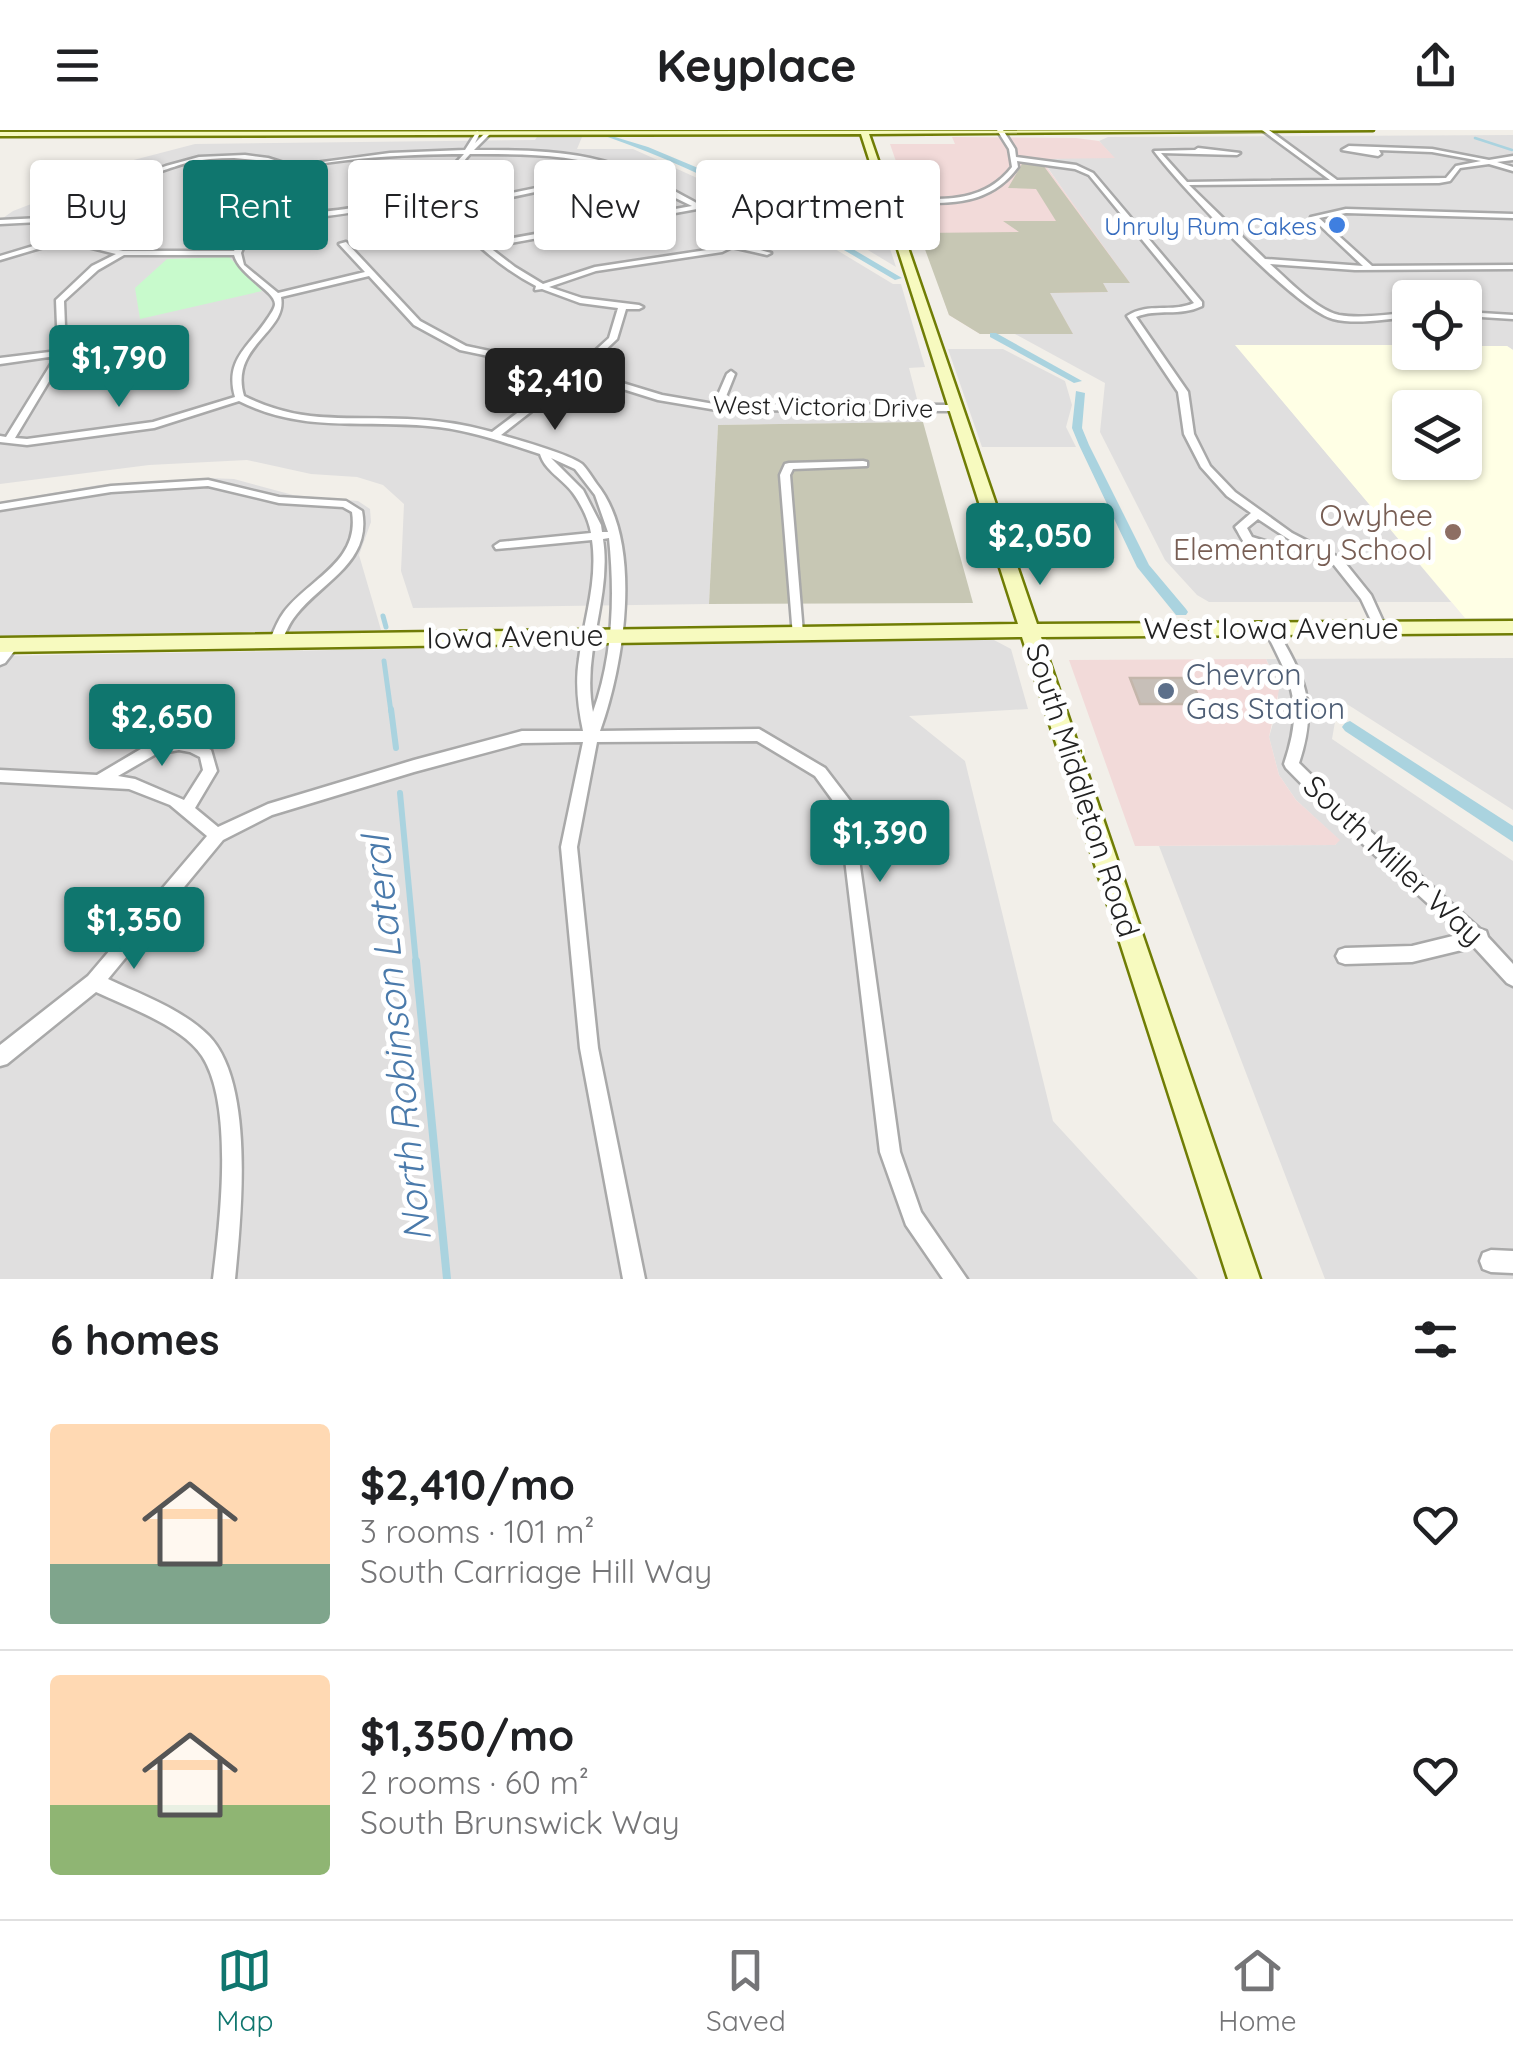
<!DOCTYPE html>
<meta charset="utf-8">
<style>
:root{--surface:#fff;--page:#f2f2f2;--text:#202124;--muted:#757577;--line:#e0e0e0;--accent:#0f766e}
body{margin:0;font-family:Quicksand,sans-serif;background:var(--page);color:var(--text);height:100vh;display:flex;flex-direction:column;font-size:38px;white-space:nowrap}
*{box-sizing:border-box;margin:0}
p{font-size:32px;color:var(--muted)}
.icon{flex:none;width:55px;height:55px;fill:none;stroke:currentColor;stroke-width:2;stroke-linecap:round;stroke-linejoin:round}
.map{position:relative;height:1149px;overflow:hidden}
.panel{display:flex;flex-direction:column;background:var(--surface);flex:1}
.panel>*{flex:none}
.hud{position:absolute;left:30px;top:30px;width:1000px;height:90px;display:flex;gap:20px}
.buttons{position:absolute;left:1392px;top:150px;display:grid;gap:20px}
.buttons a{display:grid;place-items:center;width:90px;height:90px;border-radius:10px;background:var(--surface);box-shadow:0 2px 8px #0004;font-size:50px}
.price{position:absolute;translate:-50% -85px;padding:0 22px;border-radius:10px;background:var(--accent);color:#fff;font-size:32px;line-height:65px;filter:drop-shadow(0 2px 5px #0008)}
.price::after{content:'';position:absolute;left:50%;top:60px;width:30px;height:22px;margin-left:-15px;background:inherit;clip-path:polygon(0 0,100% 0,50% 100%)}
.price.on{background:#222;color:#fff}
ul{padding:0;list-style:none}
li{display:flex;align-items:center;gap:30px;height:250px;padding:0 50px}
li+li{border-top:2px solid var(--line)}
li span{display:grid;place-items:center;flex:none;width:280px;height:200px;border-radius:10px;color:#555}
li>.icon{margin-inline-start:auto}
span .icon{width:120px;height:120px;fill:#fffc;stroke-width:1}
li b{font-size:42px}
h2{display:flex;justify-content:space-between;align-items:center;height:120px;padding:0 50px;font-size:42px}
.chip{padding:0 35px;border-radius:10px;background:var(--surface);box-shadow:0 2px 8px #0004;font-size:35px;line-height:90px}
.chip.on{background:var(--accent);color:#fff}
header{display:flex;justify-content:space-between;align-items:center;height:130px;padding:0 50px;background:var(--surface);font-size:45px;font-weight:700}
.dock{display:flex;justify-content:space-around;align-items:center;height:140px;border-top:2px solid var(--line);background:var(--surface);font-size:28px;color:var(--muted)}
.dock a{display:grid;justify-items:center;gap:5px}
.dock .on{color:var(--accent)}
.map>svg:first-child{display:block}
</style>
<header><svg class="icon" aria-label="menu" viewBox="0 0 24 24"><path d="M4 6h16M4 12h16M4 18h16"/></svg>Keyplace<svg class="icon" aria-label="share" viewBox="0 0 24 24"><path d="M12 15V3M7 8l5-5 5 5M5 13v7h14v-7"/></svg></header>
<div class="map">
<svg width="1513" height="1149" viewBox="0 0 1513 1149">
<rect width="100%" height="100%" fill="#f2efe9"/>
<!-- residential -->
<g fill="#e0dfdf">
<path d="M1513,5V220L1507,216H1465V168H1410V215H1236L1451,472H1209L1197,465L1165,430L1100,302L1105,253L1015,204L1072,203L1049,163L1107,162L1102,153H1128L1041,28H1114L1099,11L1108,7Z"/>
<path d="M537,7H582L577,19H633L777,84L893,154H901L925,237L909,238L923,292L718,295L709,474L413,478L401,441L404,374L383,355L357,347L311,344L247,330L149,335L0,354V90L13,81L60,63L99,39L195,14L535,10Z"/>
<path d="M781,69H874L896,137L810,85Z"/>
<path d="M948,219H1003L1065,251L1072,275L1066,297L1076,317H982Z"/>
<path d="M208,348L234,349L293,365L358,371L370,379L371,392L359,425L381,500L0,506V372L99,355Z"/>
<path d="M885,510H994L1011,519L1028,579L909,586L965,631L1053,991L1198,1149H0V526Z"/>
<path d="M1513,528V680L1339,569L1332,609L1513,731V1149H1325L1159,716L1335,715L1339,710L1296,670L1279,645L1269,607L1279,573L1274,545L1266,529Z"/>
</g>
<!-- commercial -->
<g fill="#f2dad9">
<path d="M952,7L1076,8L1099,11L1115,28L1041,29L1130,153H1103L1108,162L1050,163L1073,204H980L949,185L890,14H955Z"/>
<path d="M1266,529L1279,560L1269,607L1279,645L1296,670L1340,710L1335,715L1135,716L1069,530Z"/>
</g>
<!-- education -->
<path fill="#ffffe5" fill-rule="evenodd" d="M1235,215H1410V222H1465V216H1507L1513,220V488H1465ZM1410,278H1465V332H1410Z"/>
<!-- construction -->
<g fill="#c7c7b4">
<path d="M1023,32L1043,35L1130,153H1103L1108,162L1050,163L1073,204H980L949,185L919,103L1019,102L1003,91H1056L1036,59L1008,58Z"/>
<path d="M923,292L973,473L709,474L718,295Z"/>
</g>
<!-- park -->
<path fill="#c8facc" d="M229,127L262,161L140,189L135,158L167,129Z"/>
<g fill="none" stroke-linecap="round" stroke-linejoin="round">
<!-- stream-far3 -->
<path stroke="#aad3df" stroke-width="2.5" d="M1475,8L1512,20"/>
<!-- stream-far2 -->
<g stroke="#aad3df" stroke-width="5">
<path d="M383,486L386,497"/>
<path d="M384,531L391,582"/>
</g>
<!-- stream-far1 -->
<g stroke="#aad3df" stroke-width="6">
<path d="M391,579L396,618"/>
<path d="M400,663L416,833"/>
</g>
<!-- stream -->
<path stroke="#aad3df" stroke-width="8" d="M416,831L447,1149"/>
<!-- canal -->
<g fill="#aad3df" fill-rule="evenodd">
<path d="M605,4L648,17L722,48L795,85L902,148L895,150C801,94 708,42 605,6Z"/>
<path d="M990,203H996L1082,251L1074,253L990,207Z"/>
<path d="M1076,261L1085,263L1082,298L1089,315L1149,435L1186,479L1188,482L1186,485H1176L1137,437L1079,315L1072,298Z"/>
<path d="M1350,591L1513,696V712L1345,601L1342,597L1345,593Z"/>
</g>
</g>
<!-- building -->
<path fill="#c7bfb8" stroke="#c4b6ab" stroke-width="2.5" d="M1130,548H1190L1202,574H1140Z"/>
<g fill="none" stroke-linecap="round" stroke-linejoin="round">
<!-- street casing -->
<g stroke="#a9a9a9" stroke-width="5">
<g id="street">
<path d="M997,0H1003L1015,19L1016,27L1076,35L1093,43L1202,172V176C1180,187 1157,178 1136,187L1188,262L1194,304L1210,336L1235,362L1292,403L1342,429L1371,465L1386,498L1384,501H1376L1361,469L1334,435L1301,417C1286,422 1257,423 1244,412C1242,410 1237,400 1235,397L1251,383L1227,366L1201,337L1184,304L1178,262L1127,186C1148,172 1172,183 1194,173L1089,45L1075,39L1017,31L1018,37C985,82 936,72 886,72L883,70L886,68C932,68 980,78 1012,37L1009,19ZM1258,389L1293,412L1275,414L1252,407L1247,398Z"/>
<path d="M1262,0H1269L1337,50L1446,48L1456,36L1481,31L1432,22L1379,20L1381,24L1378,26L1342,20L1349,16L1432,19L1489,30L1513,26V30L1497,32L1513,37V41L1489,34L1460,38L1450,51L1439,53L1189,55L1265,129L1363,136L1311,87L1346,79L1513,84V88L1346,83L1319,88L1372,136L1513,135V139L1355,140L1270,134C1287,149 1316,180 1339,185C1362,189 1387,184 1410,183V187C1385,189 1357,195 1333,189C1295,179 1180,56 1154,21L1195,20L1198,18L1240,23L1237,25L1161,23L1187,52L1330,50Z"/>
<path d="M477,1L480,3L475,13L486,2L491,3L474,20C513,20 552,20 590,28C643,39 691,71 738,96L742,109L736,113L771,123L767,125L732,117L722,122L596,141L549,157L582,168L639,175L643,177L639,179H626L617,209L583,241L662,265L714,274L727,244L731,241L735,244L723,274L953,275L958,278L953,281L717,280L658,270L578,245L501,305C521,311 566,323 582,334C587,339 592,347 596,353C644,411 624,535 600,601L759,599L825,638L851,672L900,1022L921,1082L967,1149H943L906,1095L880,1022L839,679L815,646L757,611L597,612L577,717L598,918L645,1149H623L580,918L561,717L583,612L522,613L414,642L272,685L223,710L108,849C142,865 182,879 209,906C255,954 241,1087 235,1149H213C220,1092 234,975 202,926C182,896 128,877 96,862L7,934L0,936V915L88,846L207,706L170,675L129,659L0,652V640L97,645L146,616L165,610L179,608L198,613L211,620L217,641L195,678L218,697L268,674L414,630L522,601H583C578,577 575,554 579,529C584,489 598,451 592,410L496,419L494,416L500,412L591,403C589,390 581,374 573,363C563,349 545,341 540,324C503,312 467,299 428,296C361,290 302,303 239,271L154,298L27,315L0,312V306L6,307L56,226L0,234V228L58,221L56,170L92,136L116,124L64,111L0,130V126L60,108L58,98L59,91L0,94V90L62,87L88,69L126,50L166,36L199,27L245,25L268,28L293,36L390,23L465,20ZM464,24C421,74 346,82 284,84C267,85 237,88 222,81C217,79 213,75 209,72C218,67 226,60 235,55C294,30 399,24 464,24ZM470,24C520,24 571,23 619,41L454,75L445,83C472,111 501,138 536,156L535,160L542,159L580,173L618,178L609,208L575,239L466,216L420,191L346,112L339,114L365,142L278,163L244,135L241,123C246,110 256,94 271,90C285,85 302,89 317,87C363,82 420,73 455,41C461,36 465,29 470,24ZM234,28L256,30L287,37L230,53L202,72L219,85L260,89L246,102L234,121H123L67,108C65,102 63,98 66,92C76,70 162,40 186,33C202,29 218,28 234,28ZM624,43L692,76L485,113L452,83L456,79ZM697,79L733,98L734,108L720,118L595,137L543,154L515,137L489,117ZM124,125H234C240,146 275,161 275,174C275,178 270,185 268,188C250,216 224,229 235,267L153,292L27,309L15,308L66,223L64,171L98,140ZM369,146L414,195L460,220L570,243L492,302C464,294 436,290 407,289C345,286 302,295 244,266C229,216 288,202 281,167ZM551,328L575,339L595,365L608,402H602L601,395L583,360ZM609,408C615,466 613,527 593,582C581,524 612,467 603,409ZM179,620L190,622L200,627L203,640L184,670L135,649L118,646L156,624Z"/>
<path d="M1465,182L1513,185V189L1465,186Z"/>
<path d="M863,331L867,332V336L793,339L790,345L803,503L797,507L793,506L780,345L785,334L789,333Z"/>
<path d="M208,350L279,367L346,371L362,381C372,432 323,451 296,485C289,493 285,504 281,513H271L270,510C274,500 278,490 284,482C309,449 360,432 352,382L343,377L279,373L208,356L111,362L0,380V374L111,356Z"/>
<path d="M1270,494L1274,495C1304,547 1319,573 1299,633L1351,684L1480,799L1486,801L1488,807L1513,834V856L1507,853L1474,817L1412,832L1345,834L1339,832L1336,826L1339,820L1345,818L1412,816L1461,804L1340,693L1286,638L1284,634C1305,573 1291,552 1264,498Z"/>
<path d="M13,510L19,515L5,533L0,535V521L8,512Z"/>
<path d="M1491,1120L1513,1121V1143L1491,1142L1483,1139L1480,1131L1483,1123Z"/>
</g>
</g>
<!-- secondary casing -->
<g stroke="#707d05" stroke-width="5">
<path id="secondary" d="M1373,0L869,4L1037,494L1513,491V503L1041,507L1260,1149H1228L1022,507L0,522V508L1018,494L861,4L0,6V2Z"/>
</g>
<!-- street -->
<use href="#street" fill="#fff" fill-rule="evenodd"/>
<!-- secondary -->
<use href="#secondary" fill="#f7fabf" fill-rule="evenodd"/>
</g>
<!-- markers -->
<circle fill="#3f7fe0" stroke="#fff" stroke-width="4" cx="1337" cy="95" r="10"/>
<circle fill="#8d6e63" stroke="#fff" stroke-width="4" cx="1453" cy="402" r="10"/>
<circle fill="#5c6f8a" stroke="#fff" stroke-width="4" cx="1166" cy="561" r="10"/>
<g text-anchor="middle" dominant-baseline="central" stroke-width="10" stroke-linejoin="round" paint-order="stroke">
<!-- far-shop labels -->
<g font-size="25" fill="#366cbe" stroke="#fff" text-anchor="end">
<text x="1317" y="95">Unruly Rum Cakes</text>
</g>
<!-- far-street labels -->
<g font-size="25" fill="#222" stroke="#fff">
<text transform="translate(823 276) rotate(1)">West Victoria Drive</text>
</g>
<!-- education labels -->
<g font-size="30" fill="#785e54" stroke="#fff" text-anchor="end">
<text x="1433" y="385">Owyhee<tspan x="1433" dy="34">Elementary School</tspan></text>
</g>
<!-- street labels -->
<g font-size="30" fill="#222" stroke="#fff">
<text x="1271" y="498">West Iowa Avenue</text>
<text transform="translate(515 506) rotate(-1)">Iowa Avenue</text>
<text transform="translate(1083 660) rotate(72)">South Middleton Road</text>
<text transform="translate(1394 730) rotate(43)">South Miller Way</text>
</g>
<!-- service labels -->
<g font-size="30" fill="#4e5e75" stroke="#fff" text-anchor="start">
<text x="1186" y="544">Chevron<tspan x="1186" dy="34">Gas Station</tspan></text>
</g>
<!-- near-water labels -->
<g font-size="38" font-style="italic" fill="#4a7aab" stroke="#fff">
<text transform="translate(396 909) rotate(-96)">North Robinson Lateral</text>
</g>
</g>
</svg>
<div class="buttons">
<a><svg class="icon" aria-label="locate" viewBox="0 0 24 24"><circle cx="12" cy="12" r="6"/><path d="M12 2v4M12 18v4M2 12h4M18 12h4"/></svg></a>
<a><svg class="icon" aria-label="layers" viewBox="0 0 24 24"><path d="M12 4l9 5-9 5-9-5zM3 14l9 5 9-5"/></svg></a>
</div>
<b class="price" style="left:119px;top:280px">$1,790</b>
<b class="price on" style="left:555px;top:303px">$2,410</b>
<b class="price" style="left:1040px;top:458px">$2,050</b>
<b class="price" style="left:162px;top:639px">$2,650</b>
<b class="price" style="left:880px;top:755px">$1,390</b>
<b class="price" style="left:134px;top:842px">$1,350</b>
<div class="hud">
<a class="chip">Buy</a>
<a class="chip on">Rent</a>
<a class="chip">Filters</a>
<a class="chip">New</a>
<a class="chip">Apartment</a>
</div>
</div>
<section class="panel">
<h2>6 homes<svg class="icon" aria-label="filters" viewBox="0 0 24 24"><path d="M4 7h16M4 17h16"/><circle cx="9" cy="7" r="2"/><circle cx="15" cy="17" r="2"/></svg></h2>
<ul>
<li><span style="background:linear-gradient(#ffd9b3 70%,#7fa58c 0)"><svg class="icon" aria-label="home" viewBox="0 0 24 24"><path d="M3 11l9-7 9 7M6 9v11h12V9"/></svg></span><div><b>$2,410/mo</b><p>3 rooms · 101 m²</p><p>South Carriage Hill Way</p></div><svg class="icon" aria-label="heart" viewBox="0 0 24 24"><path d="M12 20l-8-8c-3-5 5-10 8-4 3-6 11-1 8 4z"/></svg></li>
<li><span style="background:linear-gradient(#ffd9b3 65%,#8fb573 0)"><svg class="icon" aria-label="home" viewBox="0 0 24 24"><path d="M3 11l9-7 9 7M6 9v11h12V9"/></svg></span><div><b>$1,350/mo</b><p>2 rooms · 60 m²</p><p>South Brunswick Way</p></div><svg class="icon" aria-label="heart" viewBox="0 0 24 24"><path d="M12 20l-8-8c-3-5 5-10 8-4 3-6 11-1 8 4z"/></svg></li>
</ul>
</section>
<nav class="dock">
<a class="on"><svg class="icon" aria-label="map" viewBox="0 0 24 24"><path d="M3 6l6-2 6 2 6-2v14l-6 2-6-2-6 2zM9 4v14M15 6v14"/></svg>Map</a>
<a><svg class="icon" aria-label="saved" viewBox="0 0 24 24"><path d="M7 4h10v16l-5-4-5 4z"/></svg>Saved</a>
<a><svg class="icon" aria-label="home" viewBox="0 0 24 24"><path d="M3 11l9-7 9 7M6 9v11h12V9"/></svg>Home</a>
</nav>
